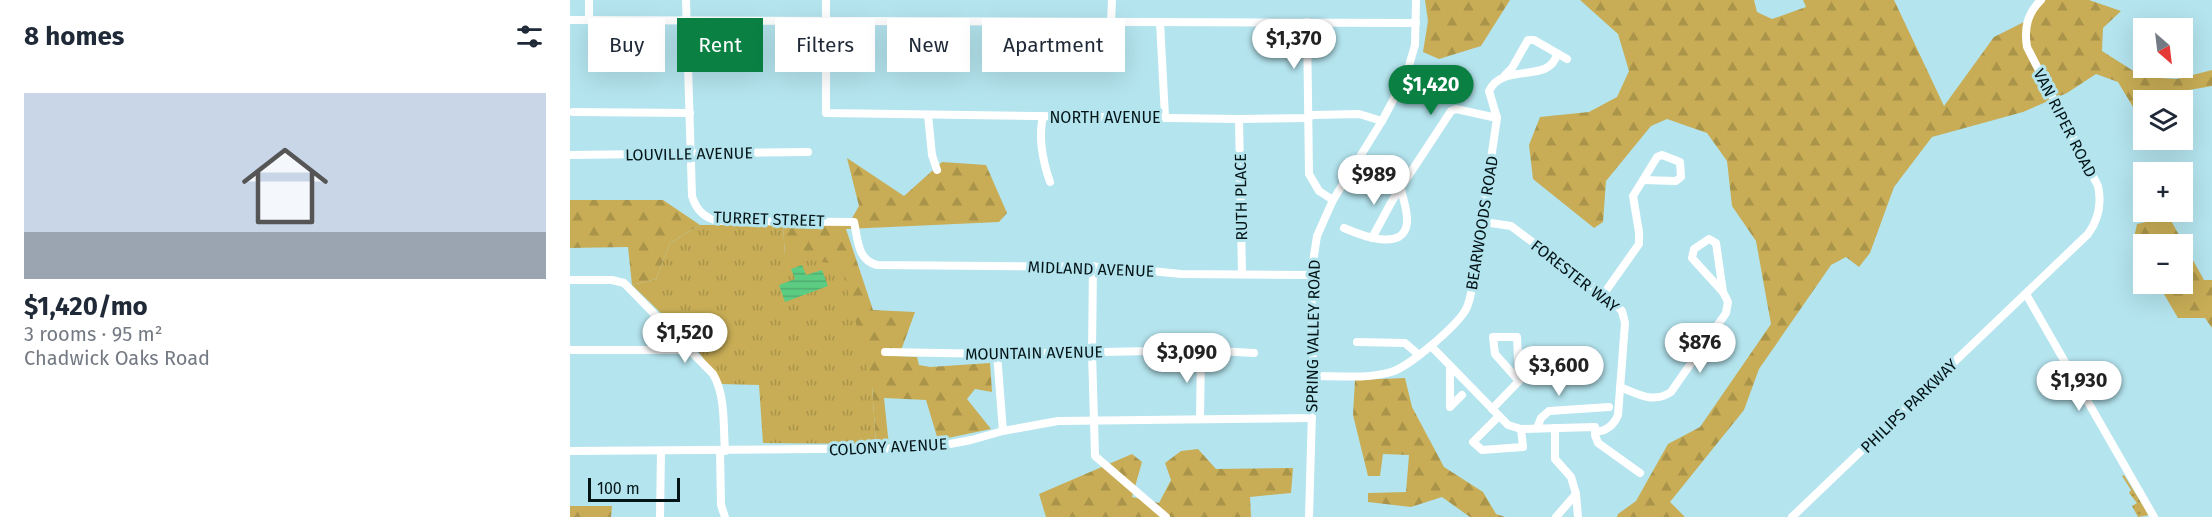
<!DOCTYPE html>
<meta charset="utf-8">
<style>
:root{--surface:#fff;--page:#f2f2f3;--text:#1f2937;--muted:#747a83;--accent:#0b8043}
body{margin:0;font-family:"Fira Sans",sans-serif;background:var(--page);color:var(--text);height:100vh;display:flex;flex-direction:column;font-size:22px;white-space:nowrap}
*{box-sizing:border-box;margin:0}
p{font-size:20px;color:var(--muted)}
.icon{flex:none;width:33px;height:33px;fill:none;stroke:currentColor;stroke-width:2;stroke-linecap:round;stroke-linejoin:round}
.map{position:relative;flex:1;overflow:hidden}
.sheet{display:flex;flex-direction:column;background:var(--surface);width:570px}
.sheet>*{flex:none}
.guide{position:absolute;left:18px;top:18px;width:570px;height:54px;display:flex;gap:12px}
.needle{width:39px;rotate:152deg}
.tools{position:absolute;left:1563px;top:18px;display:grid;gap:12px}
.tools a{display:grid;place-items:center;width:60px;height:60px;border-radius:0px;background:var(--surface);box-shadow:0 6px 24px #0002;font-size:30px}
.scale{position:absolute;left:18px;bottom:15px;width:92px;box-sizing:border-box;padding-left:6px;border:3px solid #031417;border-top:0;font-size:16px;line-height:21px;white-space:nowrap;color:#031417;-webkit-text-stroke:4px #b4e4ee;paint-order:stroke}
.price{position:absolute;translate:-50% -51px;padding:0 14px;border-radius:21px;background:#fff;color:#222;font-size:20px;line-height:39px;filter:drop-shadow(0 2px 3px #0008)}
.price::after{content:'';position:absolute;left:50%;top:36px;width:18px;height:14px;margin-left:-9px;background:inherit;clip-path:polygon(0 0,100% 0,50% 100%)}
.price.current{background:var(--accent);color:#fff}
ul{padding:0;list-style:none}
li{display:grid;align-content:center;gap:12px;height:318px;padding:0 24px}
li span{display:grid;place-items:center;height:186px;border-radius:0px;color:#555}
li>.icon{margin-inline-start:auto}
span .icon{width:108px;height:108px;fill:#fffc;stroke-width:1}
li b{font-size:26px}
h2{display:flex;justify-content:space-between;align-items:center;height:72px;padding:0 24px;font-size:26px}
.pill{padding:0 21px;border-radius:0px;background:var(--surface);box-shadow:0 6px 24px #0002;font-size:21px;line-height:54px}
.pill.current{background:var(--accent);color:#fff}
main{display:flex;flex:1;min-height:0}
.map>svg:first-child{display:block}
</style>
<main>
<section class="sheet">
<h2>8 homes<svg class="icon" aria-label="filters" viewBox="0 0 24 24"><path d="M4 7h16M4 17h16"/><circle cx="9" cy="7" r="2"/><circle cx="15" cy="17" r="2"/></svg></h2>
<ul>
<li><span style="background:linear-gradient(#c9d6e8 75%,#9aa5b1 0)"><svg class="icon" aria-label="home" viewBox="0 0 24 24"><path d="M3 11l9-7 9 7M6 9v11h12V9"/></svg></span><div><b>$1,420/mo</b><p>3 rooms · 95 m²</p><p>Chadwick Oaks Road</p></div></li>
</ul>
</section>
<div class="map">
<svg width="1642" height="517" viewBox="0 0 1642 517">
<defs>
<pattern id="grass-dots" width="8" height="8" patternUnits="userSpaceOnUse" patternTransform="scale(1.5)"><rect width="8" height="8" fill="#c8ad56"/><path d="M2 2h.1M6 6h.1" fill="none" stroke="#aa944a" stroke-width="1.8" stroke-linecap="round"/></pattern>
<pattern id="forest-firs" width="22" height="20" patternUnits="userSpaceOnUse" patternTransform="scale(1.5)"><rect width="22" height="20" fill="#c8ad56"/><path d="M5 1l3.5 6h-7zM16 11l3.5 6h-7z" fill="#aa944a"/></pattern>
<pattern id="park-tufts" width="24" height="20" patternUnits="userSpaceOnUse" patternTransform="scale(1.5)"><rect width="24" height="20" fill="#c8ad56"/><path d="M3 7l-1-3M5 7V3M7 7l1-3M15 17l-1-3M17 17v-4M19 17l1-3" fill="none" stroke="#aa944a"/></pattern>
<pattern id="water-rules" width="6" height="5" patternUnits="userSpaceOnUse" patternTransform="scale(1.5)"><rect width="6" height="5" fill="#5dcc83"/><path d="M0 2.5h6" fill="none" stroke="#4fae70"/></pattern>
</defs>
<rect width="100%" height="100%" fill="#b4e4ee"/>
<!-- grass -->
<path fill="url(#grass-dots)" d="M1554,475L1579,515L1568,517L1562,506L1567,503L1559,493L1561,490L1552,476Z"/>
<!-- forest -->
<g fill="url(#forest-firs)">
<path d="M855,0H940L911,46L869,59L853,52L858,21Z"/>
<path d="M1010,0H1184L1187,12L1202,19L1236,7L1233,0H1324L1374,106L1424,37L1458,20L1469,0H1519L1551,11L1533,28L1532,51L1573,77L1607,79L1642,70V86L1585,96V100H1574L1573,129L1572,122L1548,82L1526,74L1497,93L1453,112L1362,137L1324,187L1300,253L1289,267L1276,257L1261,265L1189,369L1174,410L1100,502L1115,517H1047L1048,514L1066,501L1098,444L1130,427L1201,324L1186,241L1162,206L1157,161L1137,133L1097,119L1081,126L1036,181L1033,222L1024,228L963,179L959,145L970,117L1019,112L1047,97L1059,71L1048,34Z"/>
<path d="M277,158L334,196L372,162L416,165L437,213L429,222L276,229L303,310L345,312L329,356L347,357L349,365L360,367L420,363L422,392L405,389L397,399L421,429L368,440L356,400L314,398L319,446L306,444L302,386L215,256L213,225H278L289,206Z"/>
<path d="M0,200H93L130,225L100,243L86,279L62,285L58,247L0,248Z"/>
<path d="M1599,217L1634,280H1642V328L1635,318H1608L1588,284H1612V244H1574L1573,260L1563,242L1567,224Z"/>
<path d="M835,378L842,407L874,467L913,492L926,514L935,517H900L872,497L841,507L798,502V493L836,492L839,455L813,454L810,476H798L783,415L785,380Z"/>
<path d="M628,449L646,469L723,468L721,493L680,497L681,517H476L469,494L562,454L572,462L562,497L589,503L601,480L595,463L611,451Z"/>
<path d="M0,506H42L41,517H0Z"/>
</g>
<!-- park -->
<path fill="url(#park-tufts)" d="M130,225H213L215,256L271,265L302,386L306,444L193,443L189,385L152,384L123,344L62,285L86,279L100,243Z"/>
<!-- water -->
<path fill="url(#water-rules)" d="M232,265L236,275L252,270L258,286L215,302L209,285L225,279L221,269Z"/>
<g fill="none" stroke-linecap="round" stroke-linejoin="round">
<!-- minor -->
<g stroke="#fff" stroke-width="8">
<path d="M19,0V20"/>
<path d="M116,0L122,196C126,210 134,218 148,221L284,222C288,239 287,260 307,265L542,267L611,274L741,275"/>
<path d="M256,0V113L669,119L737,118L743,115L789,114L812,121"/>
<path d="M0,20L846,23"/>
<path d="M541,22L542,0"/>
<path d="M590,22L595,117"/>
<path d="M737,22L739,174L749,191L763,200"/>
<path d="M935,75L942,68L958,40H964L997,59"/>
<path d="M3,112L120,113"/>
<path d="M358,115L362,155L367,170"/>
<path d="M473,116C468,138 473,162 480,182"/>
<path d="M669,119L672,274"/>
<path d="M0,155L238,152"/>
<path d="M1092,155L1110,162L1111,177L1106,181L1073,180L1087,157Z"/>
<path d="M914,222L941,226L1043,302L1052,311L1055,323L1048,415C1044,425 1037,431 1025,432"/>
<path d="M774,228C790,235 835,253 837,222C838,212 833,199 831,189"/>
<path d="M802,238L822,201L881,111L886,109L927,118"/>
<path d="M1139,239L1146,243L1153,292L1122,258L1124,249Z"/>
<path d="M523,266L522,352L525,456L596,517"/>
<path d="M0,280H42L54,283L143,374C156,396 153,426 155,451"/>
<path d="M1456,294L1584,517"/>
<path d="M1033,295L1069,244V232L1063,196L1073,180"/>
<path d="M923,337H947L949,381L925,354Z"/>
<path d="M787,342L835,343L849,355"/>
<path d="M861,346L938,425L951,429L1025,427V435L1028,443L1070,473"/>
<path d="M0,350H119"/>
<path d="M315,352L427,354L631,350L684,353"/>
<path d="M427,354L433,431"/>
<path d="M880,366V407L892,395"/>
<path d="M743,376C768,376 797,379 821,372C839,367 885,327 895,311C899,305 900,297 902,289L927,118L919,91C934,61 979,85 987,54"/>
<path d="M1050,387C1068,394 1083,404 1101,392L1156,313L1158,302L1153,292"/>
<path d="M922,409L949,381"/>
<path d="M929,416L903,442L912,450L953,447L951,429"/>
<path d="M630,419L631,350"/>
<path d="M967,428L971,418L979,411L1039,407"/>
<path d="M985,428V459L1001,477L1006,494"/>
<path d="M0,451L359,448L401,440L433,431L488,421L742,418"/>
<path d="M150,451L151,505L155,517"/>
<path d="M90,517L91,451"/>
<path d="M739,517L743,376L741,275L747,236L763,200L812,121L836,76L845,45L846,0"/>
<path d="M986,517L1006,494L1008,517"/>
<path d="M1222,517L1518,234C1529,219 1532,204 1528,186L1457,47C1454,28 1457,14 1471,0"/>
</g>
</g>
<g text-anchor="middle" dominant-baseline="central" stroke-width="6" stroke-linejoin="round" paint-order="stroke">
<!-- street labels -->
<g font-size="16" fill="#031417" stroke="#b4e4ee">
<text x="535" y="117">NORTH AVENUE</text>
<text transform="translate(1495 123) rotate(63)">VAN RIPER ROAD</text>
<text transform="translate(119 154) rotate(-1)">LOUVILLE AVENUE</text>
<text transform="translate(671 197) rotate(-91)">RUTH PLACE</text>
<text transform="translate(199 219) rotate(2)">TURRET STREET</text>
<text transform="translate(912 223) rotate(-81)">BEARWOODS ROAD</text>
<text transform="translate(521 269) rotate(2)">MIDLAND AVENUE</text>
<text transform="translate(1005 276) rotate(38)">FORESTER WAY</text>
<text transform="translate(743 336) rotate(-89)">SPRING VALLEY ROAD</text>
<text transform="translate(464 353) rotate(-1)">MOUNTAIN AVENUE</text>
<text transform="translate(1339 406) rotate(-44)">PHILIPS PARKWAY</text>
<text transform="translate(318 447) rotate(-3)">COLONY AVENUE</text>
</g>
</g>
</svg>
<div class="tools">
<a><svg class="needle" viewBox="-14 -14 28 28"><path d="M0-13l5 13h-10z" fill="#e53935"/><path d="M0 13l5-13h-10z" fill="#747a83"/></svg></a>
<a><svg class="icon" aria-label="layers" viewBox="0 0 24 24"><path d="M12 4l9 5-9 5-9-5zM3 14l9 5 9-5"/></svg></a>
<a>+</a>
<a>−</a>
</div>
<div class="scale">100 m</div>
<b class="price" style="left:724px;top:70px">$1,370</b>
<b class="price current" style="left:861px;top:116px">$1,420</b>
<b class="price" style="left:804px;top:206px">$989</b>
<b class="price" style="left:115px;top:364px">$1,520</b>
<b class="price" style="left:1130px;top:374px">$876</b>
<b class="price" style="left:617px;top:384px">$3,090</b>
<b class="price" style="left:989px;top:397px">$3,600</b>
<b class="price" style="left:1509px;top:412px">$1,930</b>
<div class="guide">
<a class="pill">Buy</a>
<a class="pill current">Rent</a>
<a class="pill">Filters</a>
<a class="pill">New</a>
<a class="pill">Apartment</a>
</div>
</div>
</main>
